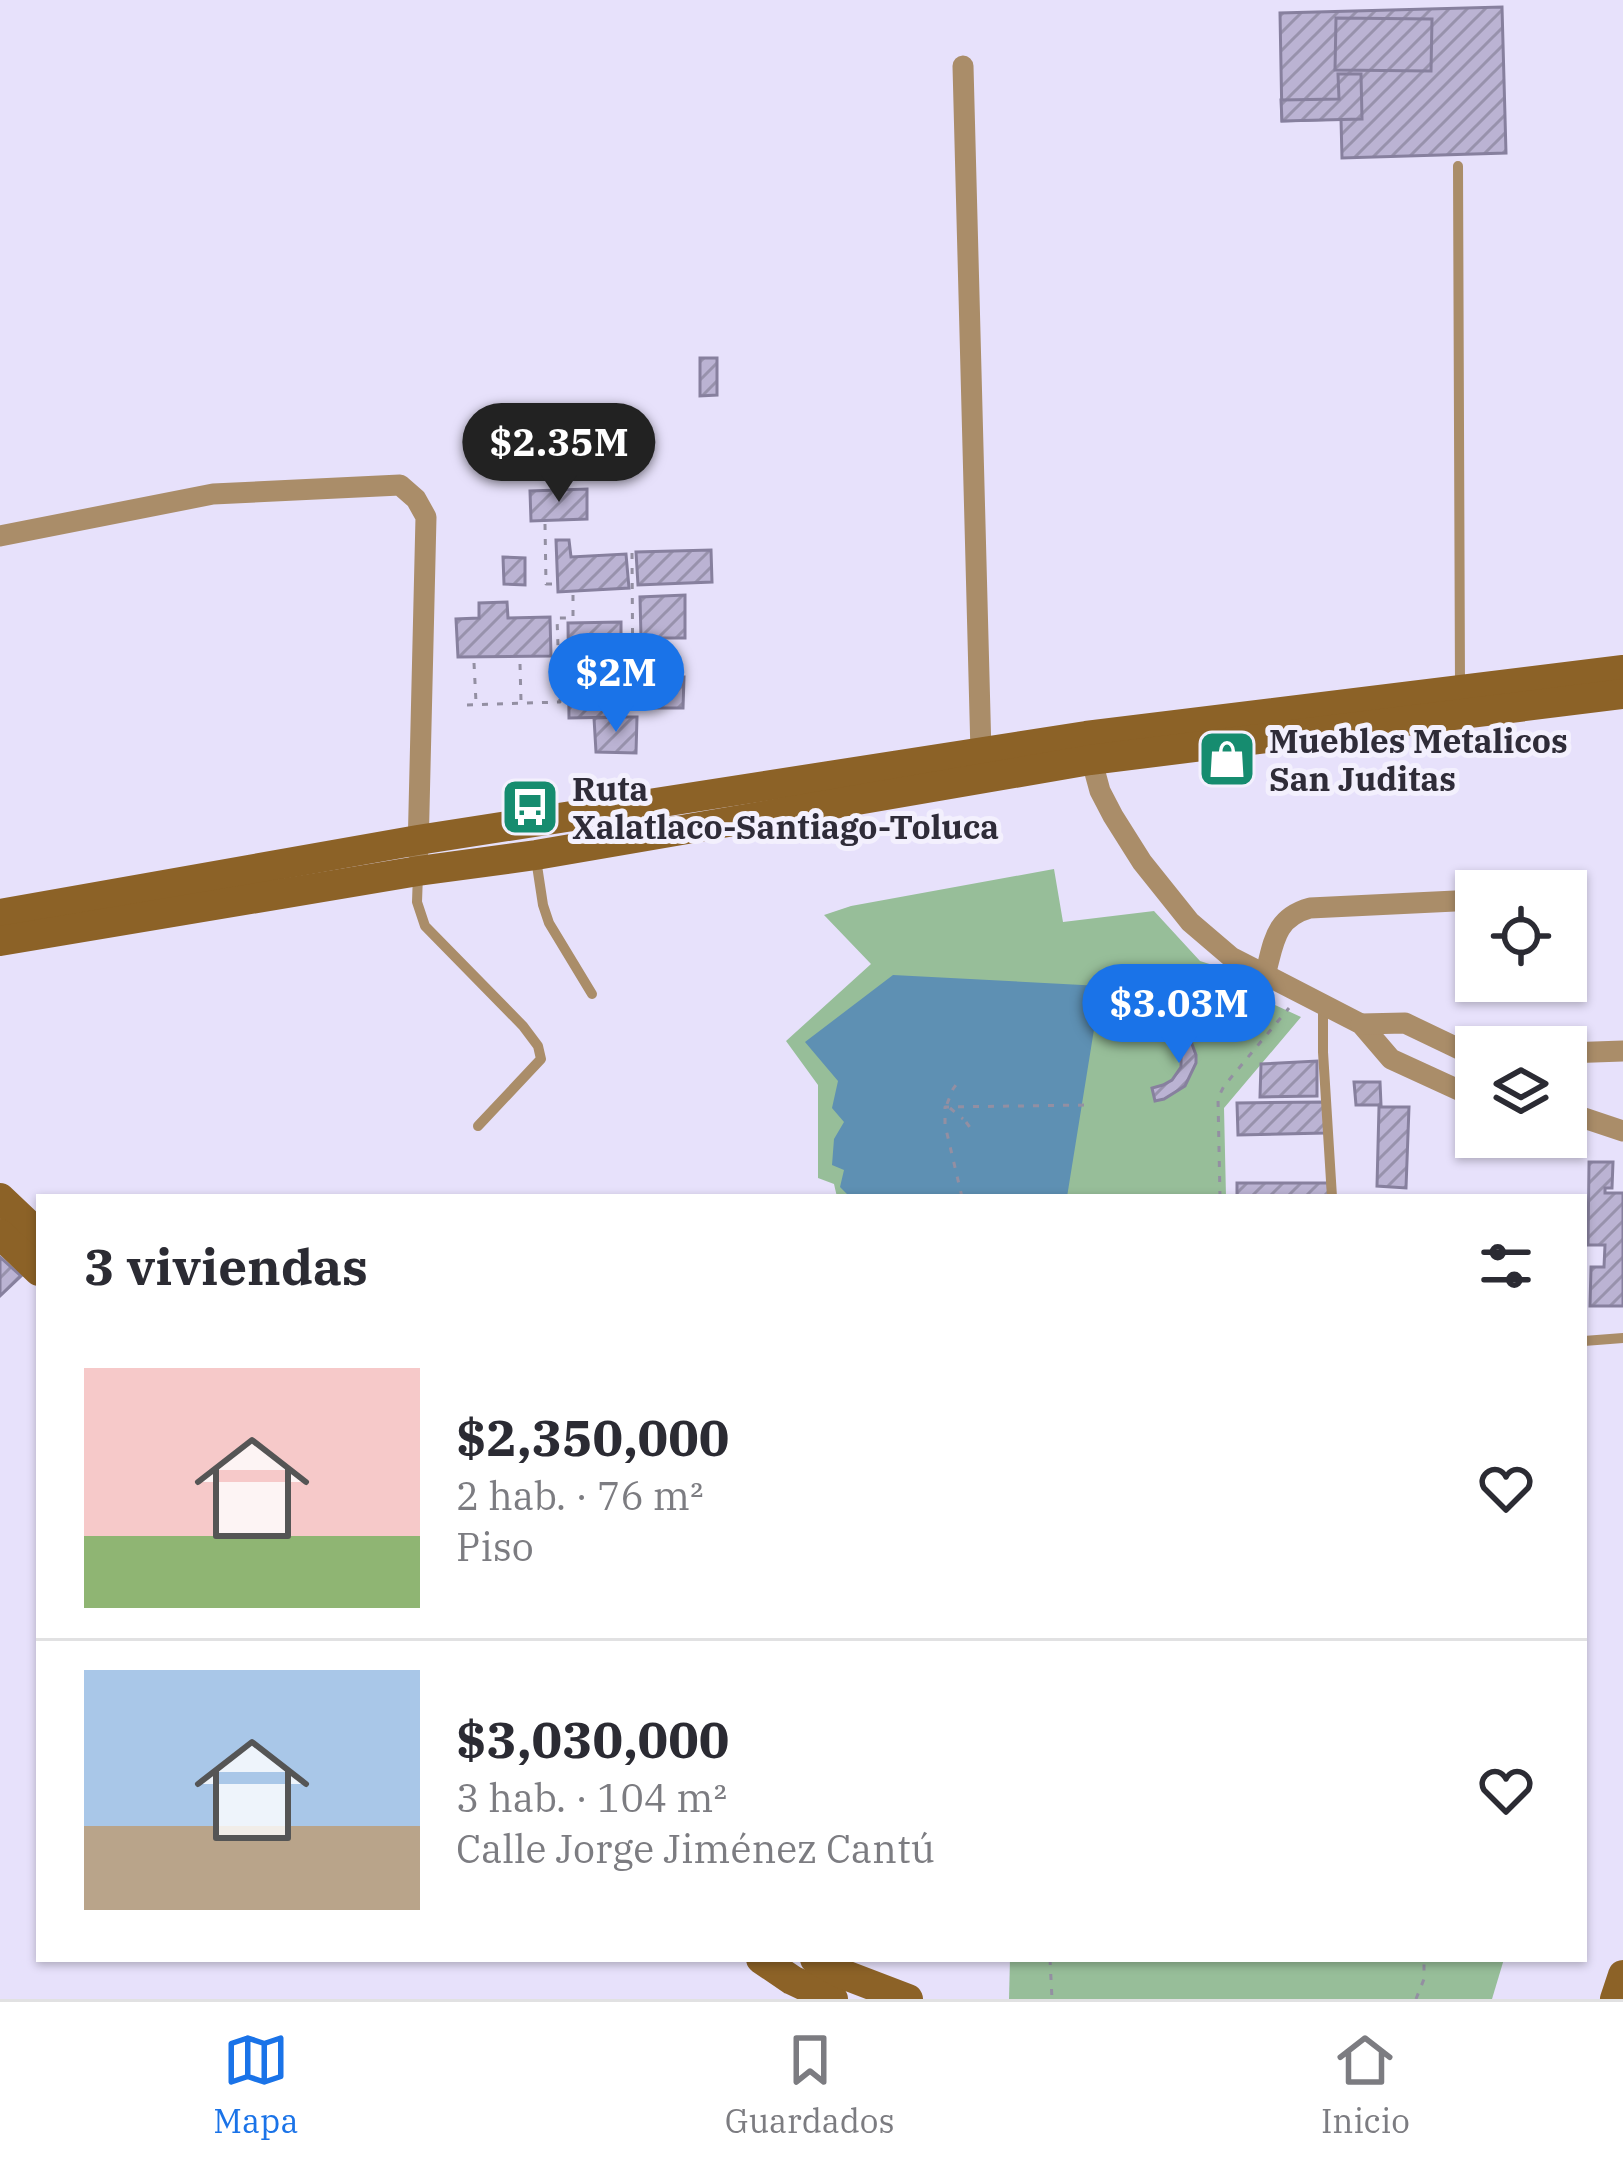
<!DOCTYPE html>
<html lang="es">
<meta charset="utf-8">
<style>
:root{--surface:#fff;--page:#f7f7f7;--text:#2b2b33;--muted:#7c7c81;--line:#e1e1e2;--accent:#1a73e8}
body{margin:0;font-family:"IBM Plex Serif",serif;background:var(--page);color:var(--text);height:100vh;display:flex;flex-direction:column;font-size:45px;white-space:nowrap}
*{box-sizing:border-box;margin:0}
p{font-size:39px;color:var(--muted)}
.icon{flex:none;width:66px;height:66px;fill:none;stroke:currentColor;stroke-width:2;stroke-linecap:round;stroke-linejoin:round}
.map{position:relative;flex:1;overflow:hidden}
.side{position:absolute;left:36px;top:1194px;width:1551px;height:768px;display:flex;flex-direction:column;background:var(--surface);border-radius:0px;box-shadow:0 3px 9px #0004}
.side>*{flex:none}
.buttons{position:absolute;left:1455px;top:870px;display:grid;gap:24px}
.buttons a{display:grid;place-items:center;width:132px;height:132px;border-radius:0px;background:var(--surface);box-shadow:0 3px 9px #0004;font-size:60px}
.price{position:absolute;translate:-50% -102px;padding:0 27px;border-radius:42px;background:var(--accent);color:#fff;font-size:39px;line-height:78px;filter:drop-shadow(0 3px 6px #0008)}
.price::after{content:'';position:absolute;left:50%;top:72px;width:36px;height:27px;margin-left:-18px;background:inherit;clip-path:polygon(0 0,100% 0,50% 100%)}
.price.active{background:#222;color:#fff}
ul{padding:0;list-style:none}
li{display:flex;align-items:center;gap:36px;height:300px;padding:0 48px}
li+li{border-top:3px solid var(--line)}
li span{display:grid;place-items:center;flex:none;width:336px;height:240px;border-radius:0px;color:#555}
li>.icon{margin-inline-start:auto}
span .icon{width:144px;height:144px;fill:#fffc;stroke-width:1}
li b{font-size:51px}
h2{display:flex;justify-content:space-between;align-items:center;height:144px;padding:0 48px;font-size:51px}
.dock{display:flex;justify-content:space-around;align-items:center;height:168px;border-top:3px solid var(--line);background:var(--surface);font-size:33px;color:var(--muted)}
.dock a{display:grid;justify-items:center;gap:6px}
.dock .active{color:var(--accent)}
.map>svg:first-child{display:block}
</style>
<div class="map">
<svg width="1623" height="1999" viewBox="0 0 1623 1999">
<defs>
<pattern id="building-hatch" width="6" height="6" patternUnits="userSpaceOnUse" patternTransform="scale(3)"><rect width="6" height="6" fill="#bbb3d3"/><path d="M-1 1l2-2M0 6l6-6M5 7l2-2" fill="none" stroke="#9892ac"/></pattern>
</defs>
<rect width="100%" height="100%" fill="#e7e1fb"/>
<!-- green -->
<g fill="#97be99">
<path d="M1054,869L1063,922L1154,911L1200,961L1250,977L1275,1005L1301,1017L1224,1108L1226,1197H837L834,1184L818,1178V1085L786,1041L871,964L824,915L851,906Z"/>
<path d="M1010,1959H1504L1492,1999H1009Z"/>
</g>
<!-- water -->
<path fill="#5e90b3" d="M893,975L1101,986L1067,1197H850L840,1187L844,1170L832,1165L834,1139L844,1122L832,1108L838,1081L805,1042Z"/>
<!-- building -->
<g fill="url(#building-hatch)" stroke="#87809e" stroke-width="3">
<path d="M1502,7L1506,153L1342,158L1341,119L1282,121L1280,13Z"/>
<path d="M1336,18L1432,19L1431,71L1335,70Z"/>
<path d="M1338,74H1361L1362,119L1282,121L1281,100L1339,99Z"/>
<path d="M700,358H717V395L700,396Z"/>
<path d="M587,489V519L531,521L530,491Z"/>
<path d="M556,540H569L571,557L626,554L629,588L558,592Z"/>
<path d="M711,550L712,582L638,585L636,552Z"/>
<path d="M503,557L525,558V585L504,584Z"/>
<path d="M685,595V638H641L640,597Z"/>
<path d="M507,602L508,618L550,617L551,656L458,657L456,619L479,618V603Z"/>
<path d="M621,622V717L569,718L568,623Z"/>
<path d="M684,677L683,708H645L644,678Z"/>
<path d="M621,717H637L636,753L596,752L594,718Z"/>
<path d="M1176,1023L1189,1036L1196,1055V1063L1185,1086L1164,1099L1155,1101L1152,1088L1163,1085L1172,1080L1181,1067V1047L1175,1034L1168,1030Z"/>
<path d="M1317,1061V1096L1260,1097L1261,1064Z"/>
<path d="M1354,1082H1380L1381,1105H1356Z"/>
<path d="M1324,1102L1325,1133L1238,1135L1237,1103Z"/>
<path d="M1379,1107H1409L1406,1188L1377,1186Z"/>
<path d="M1589,1162H1613L1612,1188H1605V1193H1623V1306H1590L1591,1267H1604L1605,1245H1588Z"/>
<path d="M1237,1183H1328L1329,1197H1237Z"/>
<path d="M0,1257L21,1276L0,1296Z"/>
</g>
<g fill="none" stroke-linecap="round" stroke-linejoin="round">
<!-- path -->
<g stroke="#938fa2" stroke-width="3" stroke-dasharray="6 9" stroke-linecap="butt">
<path d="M545,524L546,584H552"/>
<path d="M632,553L633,701"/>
<path d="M474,663L476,702"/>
<path d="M520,664L521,701"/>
<path d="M467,705L560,702L557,618H573V591"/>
<path d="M947,1104L953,1089L960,1079"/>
<path d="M950,1108L963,1119"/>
<path d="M966,1122L972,1130"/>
<path d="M962,1197L945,1125V1107L1089,1105"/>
<path d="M1220,1197L1218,1098L1224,1086L1289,1008"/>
<path d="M1050,1959L1052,1999"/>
<path d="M1416,1999L1424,1979V1959"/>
</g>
<!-- lane -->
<g stroke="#aa8d69" stroke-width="10">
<path d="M1458,166L1460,687"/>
<path d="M536,859L543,905L549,923L592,994"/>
<path d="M418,874L417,902L425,926L523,1026L538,1046L541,1059L478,1126"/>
<path d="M1323,1005V1052L1332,1197"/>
<path d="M1584,1341L1623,1338"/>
</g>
<!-- street -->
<g stroke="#aa8d69" stroke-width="21">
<path d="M963,66L981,753"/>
<path d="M0,536L213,494L400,485L416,499L426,517L418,852"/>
<path d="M1088,747L1100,791L1113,816L1142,862L1190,922L1231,957L1361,1024L1391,1059L1476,1098"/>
<path d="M1265,975C1274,943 1274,918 1310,908L1476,900"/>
<path d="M1361,1024L1405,1023L1476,1057"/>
<path d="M1566,1053L1623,1051"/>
<path d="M1566,1112L1623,1131"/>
</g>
<!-- secondary -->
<g stroke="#8c6227" stroke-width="30">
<path d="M0,914L418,840L1086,736L1623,670"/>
<path d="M0,941L418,871L536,855L1090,760L1623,694"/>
<path d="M0,1198L39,1235"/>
<path d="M0,1234L39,1271"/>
<path d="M761,1959L792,1980L833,1999"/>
<path d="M815,1959L840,1973L908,1999"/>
<path d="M1615,1999L1623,1975"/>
</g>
</g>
<!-- icons -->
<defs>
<g id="shop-square" transform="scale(3)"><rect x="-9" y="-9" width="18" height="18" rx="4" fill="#168c6f" stroke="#f3f0fd"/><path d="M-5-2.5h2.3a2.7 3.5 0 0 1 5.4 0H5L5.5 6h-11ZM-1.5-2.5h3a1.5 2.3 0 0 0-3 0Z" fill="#fff"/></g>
<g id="bus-square" transform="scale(3)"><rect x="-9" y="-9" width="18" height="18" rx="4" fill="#168c6f" stroke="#f3f0fd"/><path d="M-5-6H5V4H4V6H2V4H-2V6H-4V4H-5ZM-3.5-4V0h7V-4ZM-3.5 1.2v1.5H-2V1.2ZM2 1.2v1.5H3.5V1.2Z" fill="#fff"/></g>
</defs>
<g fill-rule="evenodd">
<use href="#shop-square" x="1227" y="759"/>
<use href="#bus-square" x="530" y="807"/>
</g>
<g text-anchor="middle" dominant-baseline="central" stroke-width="10" stroke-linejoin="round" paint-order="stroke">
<!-- poi labels -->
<g font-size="33" font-weight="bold" fill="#2f2c38" stroke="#f3f0fd" text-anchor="start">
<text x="1269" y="740">Muebles Metalicos<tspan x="1269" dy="38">San Juditas</tspan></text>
<text x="572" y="788">Ruta<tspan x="572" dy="38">Xalatlaco-Santiago-Toluca</tspan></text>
</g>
</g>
</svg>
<div class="buttons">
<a><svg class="icon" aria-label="locate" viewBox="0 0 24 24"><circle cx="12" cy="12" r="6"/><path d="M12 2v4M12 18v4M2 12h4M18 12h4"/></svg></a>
<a><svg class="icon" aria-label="layers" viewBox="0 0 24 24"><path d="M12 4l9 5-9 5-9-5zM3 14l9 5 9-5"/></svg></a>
</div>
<b class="price active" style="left:559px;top:505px">$2.35M</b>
<b class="price" style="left:616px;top:735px">$2M</b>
<b class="price" style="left:1179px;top:1066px">$3.03M</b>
<section class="side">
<h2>3 viviendas<svg class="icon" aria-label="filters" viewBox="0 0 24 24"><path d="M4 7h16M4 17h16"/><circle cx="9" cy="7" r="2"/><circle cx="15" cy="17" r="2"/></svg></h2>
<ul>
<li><span style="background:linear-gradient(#f6c9c9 70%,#8fb573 0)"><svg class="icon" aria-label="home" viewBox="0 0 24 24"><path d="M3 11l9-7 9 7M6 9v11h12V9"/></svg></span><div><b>$2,350,000</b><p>2 hab. · 76 m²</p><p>Piso</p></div><svg class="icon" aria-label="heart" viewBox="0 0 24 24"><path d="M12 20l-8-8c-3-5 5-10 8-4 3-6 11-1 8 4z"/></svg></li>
<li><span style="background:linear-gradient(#a9c7e8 65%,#b9a48a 0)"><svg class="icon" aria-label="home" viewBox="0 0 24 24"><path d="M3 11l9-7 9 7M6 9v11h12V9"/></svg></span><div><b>$3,030,000</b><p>3 hab. · 104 m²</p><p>Calle Jorge Jiménez Cantú</p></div><svg class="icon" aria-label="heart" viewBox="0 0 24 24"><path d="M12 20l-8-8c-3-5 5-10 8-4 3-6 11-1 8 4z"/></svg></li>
</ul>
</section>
</div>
<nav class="dock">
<a class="active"><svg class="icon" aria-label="map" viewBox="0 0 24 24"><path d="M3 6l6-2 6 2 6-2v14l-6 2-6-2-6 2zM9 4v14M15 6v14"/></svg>Mapa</a>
<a><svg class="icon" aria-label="saved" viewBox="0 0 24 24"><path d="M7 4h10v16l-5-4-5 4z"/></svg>Guardados</a>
<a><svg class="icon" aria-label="home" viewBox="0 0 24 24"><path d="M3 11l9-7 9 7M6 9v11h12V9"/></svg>Inicio</a>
</nav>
